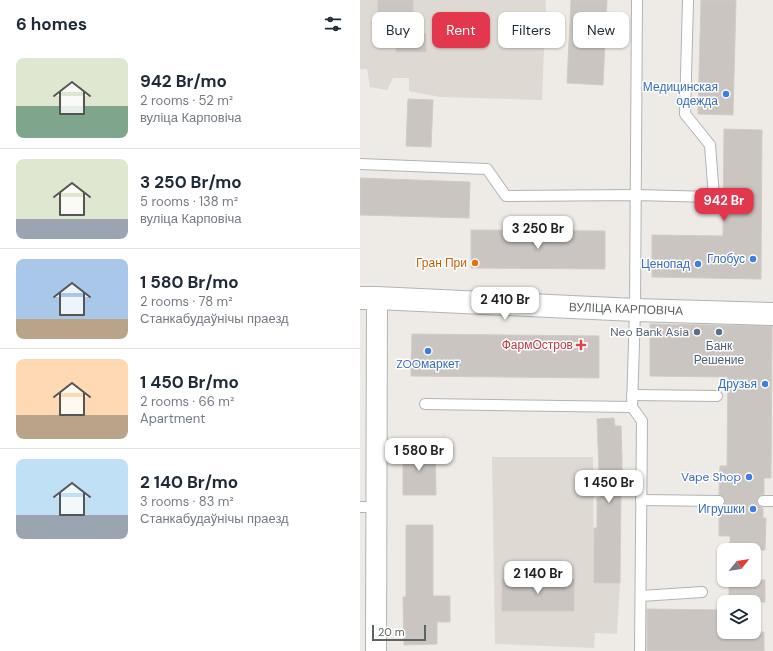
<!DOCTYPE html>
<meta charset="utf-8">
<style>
:root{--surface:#fff;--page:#f2f2f3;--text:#1f2937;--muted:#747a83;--line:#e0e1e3;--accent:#e2374c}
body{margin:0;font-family:"DM Sans",sans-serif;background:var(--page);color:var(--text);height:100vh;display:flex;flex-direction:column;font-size:15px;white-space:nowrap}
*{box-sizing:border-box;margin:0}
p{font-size:13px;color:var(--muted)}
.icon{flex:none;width:22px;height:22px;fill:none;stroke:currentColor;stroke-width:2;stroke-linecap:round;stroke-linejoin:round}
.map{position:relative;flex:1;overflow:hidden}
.side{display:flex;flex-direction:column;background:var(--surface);width:360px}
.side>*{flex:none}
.guide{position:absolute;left:12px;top:12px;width:341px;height:36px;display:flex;gap:8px}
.needle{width:26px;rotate:60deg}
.fabs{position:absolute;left:357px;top:543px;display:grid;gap:8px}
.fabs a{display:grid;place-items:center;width:44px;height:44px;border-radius:8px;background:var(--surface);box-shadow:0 1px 3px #0004;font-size:20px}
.scale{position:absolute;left:12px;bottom:10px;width:54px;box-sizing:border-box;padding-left:4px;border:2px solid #5d6265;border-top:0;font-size:11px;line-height:14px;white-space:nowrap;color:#5d6265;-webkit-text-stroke:3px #fff;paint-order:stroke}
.price{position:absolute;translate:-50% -34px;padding:0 9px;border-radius:8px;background:#fff;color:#222;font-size:13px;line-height:26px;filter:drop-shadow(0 1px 2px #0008)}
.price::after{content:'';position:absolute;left:50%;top:24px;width:12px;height:9px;margin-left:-6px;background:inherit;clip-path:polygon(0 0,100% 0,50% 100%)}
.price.current{background:var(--accent);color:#fff}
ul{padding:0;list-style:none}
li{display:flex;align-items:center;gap:12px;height:100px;padding:0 16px}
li+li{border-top:1px solid var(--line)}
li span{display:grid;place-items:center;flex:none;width:112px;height:80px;border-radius:8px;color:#555}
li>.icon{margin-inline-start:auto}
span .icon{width:48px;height:48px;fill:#fffc;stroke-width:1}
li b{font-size:17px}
h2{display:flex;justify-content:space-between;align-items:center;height:48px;padding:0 16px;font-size:17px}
.tag{padding:0 14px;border-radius:8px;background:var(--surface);box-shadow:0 1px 3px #0004;font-size:14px;line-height:36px}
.tag.current{background:var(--accent);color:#fff}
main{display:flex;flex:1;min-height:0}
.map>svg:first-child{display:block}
</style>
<main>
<section class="side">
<h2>6 homes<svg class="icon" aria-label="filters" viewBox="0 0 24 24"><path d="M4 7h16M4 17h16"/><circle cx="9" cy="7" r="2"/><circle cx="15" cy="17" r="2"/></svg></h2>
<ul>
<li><span style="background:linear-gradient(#dfe7d0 60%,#7fa58c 0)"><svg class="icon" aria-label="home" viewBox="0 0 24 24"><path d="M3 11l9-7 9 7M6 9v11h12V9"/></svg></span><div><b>942 Br/mo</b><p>2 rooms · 52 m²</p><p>вуліца Карповіча</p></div></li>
<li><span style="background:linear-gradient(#dfe7d0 75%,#9aa5b1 0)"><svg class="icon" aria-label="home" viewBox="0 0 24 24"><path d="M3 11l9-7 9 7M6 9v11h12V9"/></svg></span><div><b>3 250 Br/mo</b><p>5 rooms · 138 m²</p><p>вуліца Карповіча</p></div></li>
<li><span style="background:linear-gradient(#a9c7e8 75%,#b9a48a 0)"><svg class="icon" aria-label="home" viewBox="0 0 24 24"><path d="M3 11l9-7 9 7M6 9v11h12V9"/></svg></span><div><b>1 580 Br/mo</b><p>2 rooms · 78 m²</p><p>Станкабудаўнічы праезд</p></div></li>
<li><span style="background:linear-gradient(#ffd9b3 70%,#b9a48a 0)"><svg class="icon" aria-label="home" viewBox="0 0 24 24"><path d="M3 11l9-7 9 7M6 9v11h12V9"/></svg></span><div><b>1 450 Br/mo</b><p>2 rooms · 66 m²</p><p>Apartment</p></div></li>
<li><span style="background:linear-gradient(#bfe0f5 70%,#9aa5b1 0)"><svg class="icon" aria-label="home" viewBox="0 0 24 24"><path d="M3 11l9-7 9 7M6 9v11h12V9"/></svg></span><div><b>2 140 Br/mo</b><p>3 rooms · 83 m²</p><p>Станкабудаўнічы праезд</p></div></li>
</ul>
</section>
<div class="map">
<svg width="413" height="651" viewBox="0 0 413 651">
<rect width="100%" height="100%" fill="#eeeae5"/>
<!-- education -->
<g fill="#dedad3">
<path d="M0,0H186L182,100L80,97L49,91V78H33L27,90L10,87L7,69H0Z"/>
<path d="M132,457H233L234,582L260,583L257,634L235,633L234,648L135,644Z"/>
</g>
<!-- building -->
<g fill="#cac5c1" stroke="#d3cbc3">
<path d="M18,0H53V34H66V52H36V41H18Z"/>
<path d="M211,0H247L243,85L207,83Z"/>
<path d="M341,0H376L373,115L338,114Z"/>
<path d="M48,99L73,100L71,147L46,146Z"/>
<path d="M364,129L402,130L401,279L292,277V235L363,236Z"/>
<path d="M0,178L110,182L109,218L0,215Z"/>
<path d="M111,230L245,231V269L111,268Z"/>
<path d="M290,324L412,326L411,478H404V494L399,496L397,501L398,505L400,507L403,508V518H406L405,550H370V536H359V507L362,506L365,501L364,498L359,495L360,466H367L368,377L290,376Z"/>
<path d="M52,334L239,336V378L51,376Z"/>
<path d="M254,418L255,426H261L262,458V491H261L260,583H234V528H237V498H240L237,419Z"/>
<path d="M43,448H75L76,495H43Z"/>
<path d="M46,525H73V596H90V622H77V644L44,645L43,597H46Z"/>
<rect x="142" y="579" width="72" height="32"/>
<rect x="369" y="580" width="36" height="22"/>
<path d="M287,609L364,610V632H404V651H287Z"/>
</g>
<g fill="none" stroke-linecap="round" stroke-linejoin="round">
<!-- service casing -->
<g stroke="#b0b4b7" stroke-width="12">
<g id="service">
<path d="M277,0L275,310L272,407L282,421L280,651"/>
<path d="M0,164L127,169L146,196L275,195L354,197L350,145L325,114L328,0"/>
<path d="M272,395L357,396"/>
<path d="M65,404L272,407"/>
<path d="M281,500L359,501"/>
<path d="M403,501H413"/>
<path d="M0,507H16"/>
<path d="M281,596L342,592"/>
</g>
</g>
<!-- minor casing -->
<g stroke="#b0b4b7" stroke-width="22">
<path id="minor" d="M16,651L17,298"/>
</g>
<!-- tertiary casing -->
<g stroke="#b0b4b7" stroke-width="24">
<path id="tertiary" d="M0,298H17L275,310L413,314"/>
</g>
<!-- service -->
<use href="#service" stroke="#fff" stroke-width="10"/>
<!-- minor -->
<use href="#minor" stroke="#fff" stroke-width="20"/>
<!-- tertiary -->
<use href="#tertiary" stroke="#fff" stroke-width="22"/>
</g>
<!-- markers -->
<g fill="#3f7fe0" stroke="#fff" stroke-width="1.5">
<circle cx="366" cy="94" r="4"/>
<circle cx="393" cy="259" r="4"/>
<circle cx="338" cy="264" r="4"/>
<circle cx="68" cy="351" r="4"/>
<circle cx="405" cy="384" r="4"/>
<circle cx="389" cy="477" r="4"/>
<circle cx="393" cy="509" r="4"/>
</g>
<circle fill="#e8710a" stroke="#fff" stroke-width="1.5" cx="115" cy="263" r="4"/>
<g fill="#5c6f8a" stroke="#fff" stroke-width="1.5">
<circle cx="337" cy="332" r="4"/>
<circle cx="359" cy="332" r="4"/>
</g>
<path fill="#e0444e" stroke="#fff" stroke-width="1.5" d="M219 339h4v4h4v4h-4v4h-4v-4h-4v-4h4z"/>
<g text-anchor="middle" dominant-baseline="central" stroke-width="3" stroke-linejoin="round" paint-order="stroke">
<!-- shop labels -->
<g font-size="12" fill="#366cbe" stroke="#fff" text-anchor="end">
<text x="358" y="87">Медицинская<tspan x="358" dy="14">одежда</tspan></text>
<text x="385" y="259">Глобус</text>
<text x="330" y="264">Ценопад</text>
<text x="68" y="364" text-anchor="middle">ZOOмаркет</text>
<text x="397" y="384">Друзья</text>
<text x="381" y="477">Vape Shop</text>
<text x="385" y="509">Игрушки</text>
</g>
<!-- food labels -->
<g font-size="12" fill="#c56008" stroke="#fff" text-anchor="end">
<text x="107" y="263">Гран При</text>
</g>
<!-- street labels -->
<g font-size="12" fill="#5d6265" stroke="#fff">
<text transform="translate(266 309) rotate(2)">ВУЛІЦА КАРПОВІЧА</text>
</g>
<!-- service labels -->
<g font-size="12" fill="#4e5e75" stroke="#fff" text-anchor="end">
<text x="329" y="332">Neo Bank Asia</text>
<text x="359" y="346" text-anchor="middle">Банк<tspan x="359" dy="14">Решение</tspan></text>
</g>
<!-- health labels -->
<g font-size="12" fill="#be3a42" stroke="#fff" text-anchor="end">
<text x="213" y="345">ФармОстров</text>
</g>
</g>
</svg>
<div class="fabs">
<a><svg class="needle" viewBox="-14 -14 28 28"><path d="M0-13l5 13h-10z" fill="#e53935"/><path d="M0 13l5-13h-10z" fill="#747a83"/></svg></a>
<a><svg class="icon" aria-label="layers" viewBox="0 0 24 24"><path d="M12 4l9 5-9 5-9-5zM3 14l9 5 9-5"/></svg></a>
</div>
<div class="scale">20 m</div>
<b class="price current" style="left:364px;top:222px">942 Br</b>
<b class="price" style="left:178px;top:250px">3 250 Br</b>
<b class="price" style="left:145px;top:321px">2 410 Br</b>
<b class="price" style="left:59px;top:472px">1 580 Br</b>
<b class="price" style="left:249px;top:504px">1 450 Br</b>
<b class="price" style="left:178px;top:595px">2 140 Br</b>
<div class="guide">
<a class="tag">Buy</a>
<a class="tag current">Rent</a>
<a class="tag">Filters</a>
<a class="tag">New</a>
</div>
</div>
</main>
